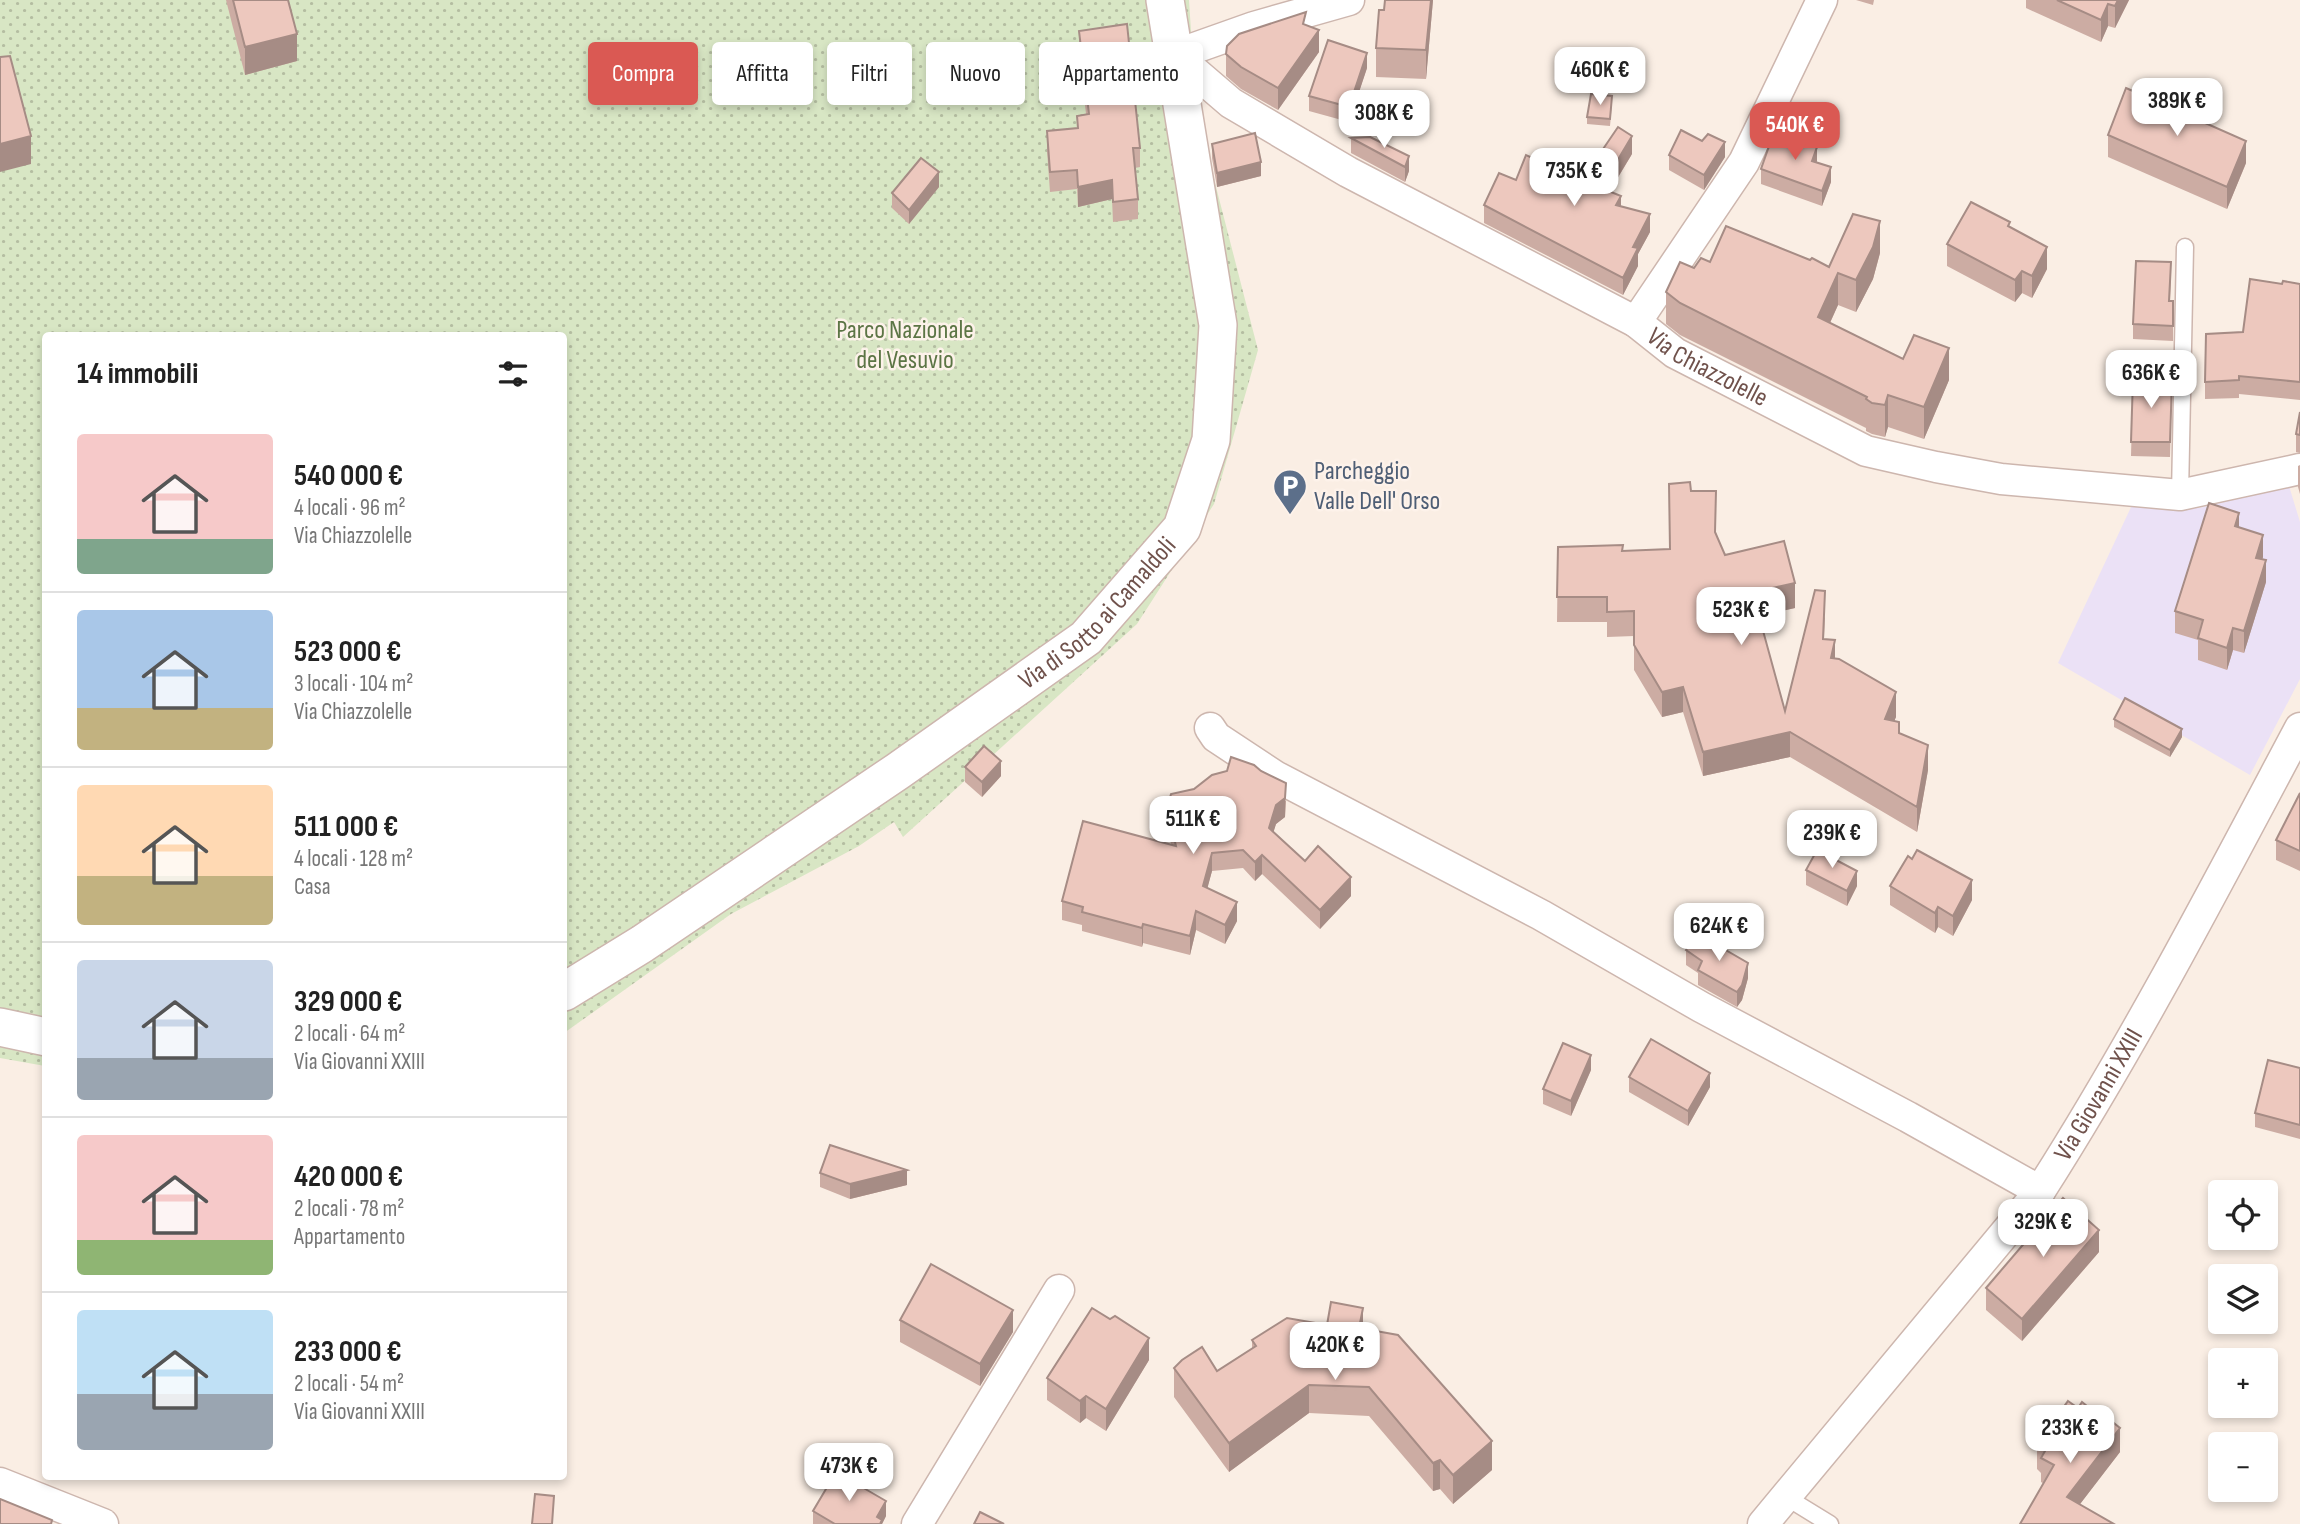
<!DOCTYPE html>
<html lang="it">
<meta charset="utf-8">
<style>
:root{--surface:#fff;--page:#f6f6f6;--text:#222;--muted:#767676;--line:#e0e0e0;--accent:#da5953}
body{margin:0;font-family:"Sofia Sans Condensed",sans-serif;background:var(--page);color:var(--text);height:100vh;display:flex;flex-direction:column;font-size:26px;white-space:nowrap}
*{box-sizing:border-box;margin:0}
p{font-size:23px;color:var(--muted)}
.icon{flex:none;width:38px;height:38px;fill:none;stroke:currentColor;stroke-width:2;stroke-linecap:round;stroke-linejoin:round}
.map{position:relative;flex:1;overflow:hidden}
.details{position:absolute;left:42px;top:332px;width:525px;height:1148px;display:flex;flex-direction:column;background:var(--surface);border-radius:7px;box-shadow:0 4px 10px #0003}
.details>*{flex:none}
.hud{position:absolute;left:588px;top:42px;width:665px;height:63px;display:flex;gap:14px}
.tools{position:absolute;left:2208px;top:1180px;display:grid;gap:14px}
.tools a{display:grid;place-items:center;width:70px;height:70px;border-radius:7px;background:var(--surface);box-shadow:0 4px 10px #0003;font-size:35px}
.price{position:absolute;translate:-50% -60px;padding:0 16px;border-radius:14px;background:#fff;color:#222;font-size:23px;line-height:46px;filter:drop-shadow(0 2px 4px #0008)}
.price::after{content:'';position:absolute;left:50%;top:42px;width:21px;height:16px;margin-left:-10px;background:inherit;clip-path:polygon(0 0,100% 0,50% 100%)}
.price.active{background:var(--accent);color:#fff}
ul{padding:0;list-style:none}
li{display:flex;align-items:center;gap:21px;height:175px;padding:0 35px}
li+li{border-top:2px solid var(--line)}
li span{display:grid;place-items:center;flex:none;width:196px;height:140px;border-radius:7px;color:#555}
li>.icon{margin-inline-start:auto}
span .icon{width:84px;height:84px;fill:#fffc;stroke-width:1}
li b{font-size:30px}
h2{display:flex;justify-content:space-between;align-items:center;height:84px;padding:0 35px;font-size:30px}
.pill{padding:0 24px;border-radius:7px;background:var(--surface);box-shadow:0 4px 10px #0003;font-size:24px;line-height:63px}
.pill.active{background:var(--accent);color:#fff}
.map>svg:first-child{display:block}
</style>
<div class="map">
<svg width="2300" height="1524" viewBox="0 0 2300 1524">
<defs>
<pattern id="park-dots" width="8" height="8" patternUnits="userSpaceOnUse" patternTransform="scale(1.75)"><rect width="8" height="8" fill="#d8e6c4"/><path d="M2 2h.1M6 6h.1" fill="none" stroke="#b4bda1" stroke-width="1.8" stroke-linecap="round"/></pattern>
</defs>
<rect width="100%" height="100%" fill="#faeee4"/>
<!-- education -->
<path fill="#ebe1f6" d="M2289,486L2300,522V679L2250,775L2058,663L2132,505L2199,508Z"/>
<!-- park -->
<path fill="url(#park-dots)" d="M0,0H1189L1196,109L1258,350L1214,504L1137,624L903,837L894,822L859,846L731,914L564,1033V336H46L45,1066L0,1058Z"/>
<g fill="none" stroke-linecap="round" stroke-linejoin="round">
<!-- service casing -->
<g stroke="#cdb6ae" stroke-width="19">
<g id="service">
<path d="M2180,495L2185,247"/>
<path d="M1786,1497L1830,1524"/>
</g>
</g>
<!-- minor casing -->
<g stroke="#cdb6ae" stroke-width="33">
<g id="minor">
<path id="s1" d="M1349,0L1254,27L1175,55L1231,103L1348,172L1636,322L1675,353L1866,451L1936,467L2001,479L2180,495L2300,469"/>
<path d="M1636,322L1744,162L1822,0"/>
<path d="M1210,728L1216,737L1275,776L1541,915L1701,1007L1908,1117L2040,1191"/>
<path d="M0,1483L103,1524"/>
<path d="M917,1524L1059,1290"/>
<path id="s2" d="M1763,1524L2040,1191C2135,1042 2217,884 2300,728"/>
</g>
</g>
<!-- tertiary casing -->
<g stroke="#cdb6ae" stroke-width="40">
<g id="tertiary">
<path id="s3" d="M564,992L642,944L898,771L1086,638L1182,528L1211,440L1218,325L1165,0"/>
<path d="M0,1027L46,1037"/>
</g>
</g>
<!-- service -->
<use href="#service" stroke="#fff" stroke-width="16"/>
<!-- minor -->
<use href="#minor" stroke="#fff" stroke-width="30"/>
<!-- tertiary -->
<use href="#tertiary" stroke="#fff" stroke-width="37"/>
</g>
<!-- wall -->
<g fill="#ccaca3">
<path d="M226,0H288L297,61L245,75Z"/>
<path d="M1433,0L1426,79L1376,77V48L1384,10Z"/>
<path d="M1856,0H1874L1873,5Z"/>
<path d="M2026,0H2129L2115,28L2108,26L2101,42L2026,8Z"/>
<path d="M1306,25L1319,52L1278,110L1241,89L1226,76V54Z"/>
<path d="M1079,31L1140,148V167L1135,168L1138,199V219L1113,222L1112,199L1078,207L1077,189L1050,192L1047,150V131L1077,128V116L1086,114L1079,51Z"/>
<path d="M1367,68L1349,122L1309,111V96Z"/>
<path d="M1612,103L1610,126L1587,124V117Z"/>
<path d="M2108,135L2246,163L2227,209L2108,157Z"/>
<path d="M1370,137L1409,171L1405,182L1351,153V138Z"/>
<path d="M1212,144L1261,176L1217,187L1212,158Z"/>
<path d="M1632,154L1610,191L1621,207L1650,232L1638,254V266L1623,295L1484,223V205L1582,180Z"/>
<path d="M1669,155L1725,157L1704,190L1669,170Z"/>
<path d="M1817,162L1831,182L1822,206L1761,184V169Z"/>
<path d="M939,187L909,224L892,208V193Z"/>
<path d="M2010,227L2047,269L2032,298L2022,293L2015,302L1947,266V244Z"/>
<path d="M1880,253L1873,279L1856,312L1838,305L1830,323L1903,359L1949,380L1924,439L1888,427L1885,437L1872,434L1866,431V428L1680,335L1666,324V292L1694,268L1710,262L1810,260L1829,267Z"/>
<path d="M2171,277L2170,301H2173V341L2133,339V324Z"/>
<path d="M2282,284H2300V400L2239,394V398L2205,399V382Z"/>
<path d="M2133,378L2172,379L2170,457L2131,456Z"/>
<path d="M2300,412V453L2296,452V434Z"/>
<path d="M2300,465V494L2298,487V466Z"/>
<path d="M1691,491L1715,533L1725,555L1795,608L1759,616L1785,711L1825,616L1824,639L1835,658L1896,717L1894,721L1899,733L1928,770L1917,832L1790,757L1703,776L1683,712L1662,717L1634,670V636L1607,637V622H1557L1558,547L1623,551L1670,549Z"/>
<path d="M2239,527L2263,557L2262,559L2266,582L2244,653L2233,650L2227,670L2198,660V640L2175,633V611Z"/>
<path d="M2114,719L2182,737L2170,757L2114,727Z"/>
<path d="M965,767L1001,776L982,797L965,782Z"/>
<path d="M2300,793V871L2276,860V840Z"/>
<path d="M1286,801L1285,817L1276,824L1273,832L1305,861L1351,896L1320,929L1262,874L1255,881L1243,868L1212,871L1207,888L1237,921L1225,944L1196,930L1190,955L1143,943L1142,947L1082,931V925L1062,920V901L1171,844L1167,827V808Z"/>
<path d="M1806,870L1857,886L1847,906L1806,885Z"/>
<path d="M1890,886L1972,900L1953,936L1938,927L1935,933L1890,905Z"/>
<path d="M1686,950L1748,978L1742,1000L1737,1007L1698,985V973L1686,965Z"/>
<path d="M2300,1068V1139L2255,1127V1113Z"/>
<path d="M1591,1070L1571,1116L1543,1104V1089Z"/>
<path d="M1629,1077L1710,1087L1688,1126L1629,1092Z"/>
<path d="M820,1173L907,1185L850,1199L820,1187Z"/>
<path d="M2099,1252L2022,1341L1986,1310V1288Z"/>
<path d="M900,1320L1013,1332L980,1386L900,1342Z"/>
<path d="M1327,1325L1363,1329L1492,1470L1453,1504L1440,1489L1433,1491L1369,1416L1309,1413L1229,1472L1174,1397V1368L1217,1371L1252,1348V1340Z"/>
<path d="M1149,1360L1106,1431L1086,1418L1080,1423L1047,1400V1378Z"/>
<path d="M2037,1445L2120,1452L2080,1504L2041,1482V1473L2037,1469Z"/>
<path d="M813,1511L886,1516L882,1524H813Z"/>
</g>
<!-- shaded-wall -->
<g fill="#a68c85">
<path d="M1431,0H1433L1426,79V50Z"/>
<path d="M2118,0H2129L2115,28V6Z"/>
<path d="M2108,4V26L2101,42V20Z"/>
<path d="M1319,30V52L1278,110V88Z"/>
<path d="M297,34V61L245,75V47Z"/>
<path d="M1367,53V68L1349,122V107Z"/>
<path d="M31,136V164L0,172V144Z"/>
<path d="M1632,136V154L1601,205V188Z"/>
<path d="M2246,141V163L2227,209V187Z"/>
<path d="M1725,142V157L1704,190V175Z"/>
<path d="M1817,147V162L1812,161Z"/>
<path d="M1409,156V171L1405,182V167Z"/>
<path d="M1261,162V176L1217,187V173Z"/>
<path d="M1831,167V182L1822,206V191Z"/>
<path d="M939,172V187L909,224V210Z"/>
<path d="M1112,180V199L1078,207V187Z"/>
<path d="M1621,196V213L1616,205Z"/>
<path d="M1650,214V232L1638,254V266L1623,295V278L1633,247Z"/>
<path d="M1880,221V253L1873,279L1856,312V280Z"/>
<path d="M2047,247V269L2032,298V276Z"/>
<path d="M2022,271V293L2015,302V280Z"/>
<path d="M1838,273V305L1818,349V317Z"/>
<path d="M1949,348V380L1924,439V407Z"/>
<path d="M1888,395V427L1885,437V405Z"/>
<path d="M2239,513V534L2235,526Z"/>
<path d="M2263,535V557L2256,580V558Z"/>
<path d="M2266,560V582L2244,653V631Z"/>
<path d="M1795,583V608L1701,629V604Z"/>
<path d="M2233,628V650L2227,670V648Z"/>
<path d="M1835,640V665L1831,658Z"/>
<path d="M1683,687V712L1662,717V692Z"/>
<path d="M1896,692V717L1885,743V719Z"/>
<path d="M2182,729V737L2170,757V750Z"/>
<path d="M1790,732V757L1703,776V752Z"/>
<path d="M1928,745V770L1917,832V807Z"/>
<path d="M1001,761V776L982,797V782Z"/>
<path d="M1286,783L1285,817L1276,824L1269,847V828L1276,805Z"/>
<path d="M1212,853V871L1203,905V886Z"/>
<path d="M1262,855V874L1255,881V862Z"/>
<path d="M1857,871V886L1847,906V891Z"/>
<path d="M1351,877V896L1320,929V910Z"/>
<path d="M1972,880V900L1953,936V916Z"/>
<path d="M1237,902V921L1225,944V925Z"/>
<path d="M1938,907V927L1935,933V913Z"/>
<path d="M1196,911V930L1190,955V936Z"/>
<path d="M1143,924V943L1142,947V928Z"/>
<path d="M1748,963V978L1742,1000L1737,1007V992Z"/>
<path d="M1591,1055V1070L1571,1116V1101Z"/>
<path d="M1710,1073V1087L1688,1126V1111Z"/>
<path d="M907,1170V1185L850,1199V1184Z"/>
<path d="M2099,1230V1252L2022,1341V1319Z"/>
<path d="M1363,1308V1337L1359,1328Z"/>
<path d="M1013,1310V1332L980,1386V1364Z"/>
<path d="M1149,1338V1360L1106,1431V1409Z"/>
<path d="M1309,1385V1413L1229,1472V1443Z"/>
<path d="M1086,1396V1418L1080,1423V1401Z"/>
<path d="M2120,1428V1452L2067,1521V1497Z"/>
<path d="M1492,1441V1470L1453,1504V1475Z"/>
<path d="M1440,1460V1489L1433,1491V1463Z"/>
<path d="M886,1501V1516L882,1524H877V1517Z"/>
</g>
<!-- building -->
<g fill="#edc8be" stroke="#a68c85" stroke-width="2">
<path d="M233,0H288L297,34L245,47Z"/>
<path d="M1385,0H1431L1426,50L1376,48L1379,10H1384Z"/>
<path d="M2057,0H2118L2115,6L2108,4L2101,20Z"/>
<path d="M1306,12L1303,24L1319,30L1278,88L1241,67L1226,54L1227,46L1239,34Z"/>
<path d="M1127,24L1140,148H1133L1138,199L1113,202L1112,180L1078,187L1077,170L1050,172L1047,131L1078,128L1077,116L1089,114L1079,31Z"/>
<path d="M1328,40L1367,53L1349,107L1309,96Z"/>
<path d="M10,56L31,136L0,144V57Z"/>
<path d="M2126,88L2246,141L2227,187L2108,135Z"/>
<path d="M1591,94L1612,96L1610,119L1587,117Z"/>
<path d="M1618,127L1632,136L1601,188L1621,196L1616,205L1650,214L1633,247L1638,248L1623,278L1484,205L1499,173L1516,180L1526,155L1582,180Z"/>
<path d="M1681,130L1702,141L1708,134L1725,142L1704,175L1669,155Z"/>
<path d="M1774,132L1817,147L1812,161L1831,167L1822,191L1761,169Z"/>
<path d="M1255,133L1261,162L1217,173L1212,144Z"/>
<path d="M1370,137L1409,156L1405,167L1351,138Z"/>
<path d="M921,158L939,172L909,210L892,193Z"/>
<path d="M1971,202L2010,222L2008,226L2047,247L2032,276L2022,271L2015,280L1947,244Z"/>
<path d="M1853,214L1880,221L1873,247L1856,280L1838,273L1818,317L1903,359L1914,335L1949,348L1924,407L1888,395L1885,405L1872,403L1866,399L1867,397L1680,303L1666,292L1680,262L1694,268L1701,258L1710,262L1726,226L1810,260L1812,258L1829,267Z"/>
<path d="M2136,261L2171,262L2169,301H2173V326L2133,324Z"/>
<path d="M2250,279L2282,284L2283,281L2300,284V382L2239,376V380L2205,382L2206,334L2243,332Z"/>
<path d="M2133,378L2172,379L2170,442H2131Z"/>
<path d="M2300,412V435L2296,434Z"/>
<path d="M1690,482L1691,491H1716L1715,532L1725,555L1784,541L1795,583L1701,604L1759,616L1785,711L1815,590L1825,591L1823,639L1835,640L1831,658L1839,659L1896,692L1885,719L1899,722V733L1928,745L1917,807L1790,732L1703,752L1683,687L1662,692L1634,645V611L1607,612V597H1557L1558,547L1623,545L1622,551L1670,549L1669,484Z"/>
<path d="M2209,503L2239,513L2235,526L2263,535L2256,558L2266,560L2244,631L2233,628L2227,648L2198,638L2203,620L2175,611Z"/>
<path d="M2125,698L2182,729L2170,750L2114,719Z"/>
<path d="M984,746L1001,761L982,782L965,767Z"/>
<path d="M1231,757L1254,765L1261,771L1286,783L1285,798L1276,805L1269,828L1305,861L1318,846L1351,877L1320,910L1262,855L1255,862L1243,850L1212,853L1203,886L1237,902L1225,925L1196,911L1190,936L1143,924L1142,928L1082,912L1083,907L1062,901L1083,821L1176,846L1167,808L1171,794L1194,789L1212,775L1227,771Z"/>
<path d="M2300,793V851L2276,840Z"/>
<path d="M1817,850L1857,871L1847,891L1806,870Z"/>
<path d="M1917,850L1972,880L1953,916L1938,907L1935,913L1890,886L1908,856L1912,859Z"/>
<path d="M1698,934L1748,963L1742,985L1737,992L1698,970L1702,961L1686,950Z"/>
<path d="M1651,1039L1710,1073L1688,1111L1629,1077Z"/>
<path d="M1563,1043L1591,1055L1571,1101L1543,1089Z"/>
<path d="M2268,1060L2300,1068V1125L2255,1113Z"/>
<path d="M830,1145L907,1170L850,1184L820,1173Z"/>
<path d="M2063,1198L2099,1230L2022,1319L1986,1288Z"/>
<path d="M931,1264L1013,1310L980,1364L900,1320Z"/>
<path d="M1331,1302L1363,1308L1359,1328L1398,1335L1492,1441L1453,1475L1440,1460L1433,1463L1369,1387L1309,1385L1229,1443L1174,1368L1182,1360L1202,1347L1217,1371L1256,1346L1252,1340L1287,1318L1327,1325Z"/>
<path d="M1092,1308L1110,1319L1115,1316L1149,1338L1106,1409L1086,1396L1080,1401L1047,1378Z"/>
<path d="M2068,1401L2078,1408L2082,1402L2093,1411L2095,1408L2120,1428L2067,1497L2114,1524H2020L2054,1465L2041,1458L2045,1451L2037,1445Z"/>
<path d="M836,1472L886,1501L877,1517L882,1520L880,1524H835L813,1511Z"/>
<path d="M535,1494L554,1496L552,1524H532Z"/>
<path d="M0,1499L52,1520L51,1524H0Z"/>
<path d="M980,1512L1004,1524H974Z"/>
</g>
<!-- icons -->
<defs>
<g id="parking-pin" transform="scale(1.75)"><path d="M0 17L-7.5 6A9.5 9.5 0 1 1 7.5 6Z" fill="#5c6f8a" stroke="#fdf2ea"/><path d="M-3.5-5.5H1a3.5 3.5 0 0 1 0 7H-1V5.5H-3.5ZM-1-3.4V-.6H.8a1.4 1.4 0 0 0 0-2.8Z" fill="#fff"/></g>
</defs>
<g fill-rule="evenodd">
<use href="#parking-pin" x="1290" y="486"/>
</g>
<g text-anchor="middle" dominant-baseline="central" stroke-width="5" stroke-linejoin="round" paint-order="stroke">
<!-- park labels -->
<g font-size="26" fill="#5c7545" stroke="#fdf2ea">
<text x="905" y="330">Parco Nazionale<tspan x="905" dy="30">del Vesuvio</tspan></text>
</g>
<!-- street labels -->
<g font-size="26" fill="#70524c" stroke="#fdf2ea">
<text stroke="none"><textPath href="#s1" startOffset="802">Via Chiazzolelle</textPath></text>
<text stroke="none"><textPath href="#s3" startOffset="656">Via di Sotto ai Camaldoli</textPath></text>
<text stroke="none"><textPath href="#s2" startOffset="546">Via Giovanni XXIII</textPath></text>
</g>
<!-- service labels -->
<g font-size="26" fill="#4e5e75" stroke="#fdf2ea" text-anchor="start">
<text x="1314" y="471">Parcheggio<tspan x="1314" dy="30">Valle Dell' Orso</tspan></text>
</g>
</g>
</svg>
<div class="tools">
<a><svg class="icon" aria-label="locate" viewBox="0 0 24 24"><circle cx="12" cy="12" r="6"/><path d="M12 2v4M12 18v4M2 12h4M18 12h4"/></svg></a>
<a><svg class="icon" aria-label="layers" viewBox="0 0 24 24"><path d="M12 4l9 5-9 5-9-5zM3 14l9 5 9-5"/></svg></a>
<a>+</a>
<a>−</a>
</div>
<b class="price" style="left:1600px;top:107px">460K €</b>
<b class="price" style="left:2177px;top:138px">389K €</b>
<b class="price" style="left:1384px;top:150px">308K €</b>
<b class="price active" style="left:1795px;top:162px">540K €</b>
<b class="price" style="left:1574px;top:208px">735K €</b>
<b class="price" style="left:2151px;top:410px">636K €</b>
<b class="price" style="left:1741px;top:647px">523K €</b>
<b class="price" style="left:1193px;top:856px">511K €</b>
<b class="price" style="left:1832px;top:870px">239K €</b>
<b class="price" style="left:1719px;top:963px">624K €</b>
<b class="price" style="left:2043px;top:1259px">329K €</b>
<b class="price" style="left:1335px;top:1382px">420K €</b>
<b class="price" style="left:2070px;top:1465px">233K €</b>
<b class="price" style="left:849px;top:1503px">473K €</b>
<div class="hud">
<a class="pill active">Compra</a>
<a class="pill">Affitta</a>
<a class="pill">Filtri</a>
<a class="pill">Nuovo</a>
<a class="pill">Appartamento</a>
</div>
<section class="details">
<h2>14 immobili<svg class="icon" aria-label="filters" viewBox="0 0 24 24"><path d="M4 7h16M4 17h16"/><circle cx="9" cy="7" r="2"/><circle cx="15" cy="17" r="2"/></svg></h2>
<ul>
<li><span style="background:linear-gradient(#f6c9c9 75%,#7fa58c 0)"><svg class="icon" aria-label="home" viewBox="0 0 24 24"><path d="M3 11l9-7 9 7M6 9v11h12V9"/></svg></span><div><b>540 000 €</b><p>4 locali · 96 m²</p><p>Via Chiazzolelle</p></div></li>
<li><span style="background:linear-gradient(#a9c7e8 70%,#c2b280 0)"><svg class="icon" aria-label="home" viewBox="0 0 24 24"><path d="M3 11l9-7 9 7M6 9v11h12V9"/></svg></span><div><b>523 000 €</b><p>3 locali · 104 m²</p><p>Via Chiazzolelle</p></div></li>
<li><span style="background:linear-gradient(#ffd9b3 65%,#c2b280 0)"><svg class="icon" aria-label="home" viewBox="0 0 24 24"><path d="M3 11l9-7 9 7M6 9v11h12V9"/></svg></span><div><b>511 000 €</b><p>4 locali · 128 m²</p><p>Casa</p></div></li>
<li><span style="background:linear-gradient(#c9d6e8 70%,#9aa5b1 0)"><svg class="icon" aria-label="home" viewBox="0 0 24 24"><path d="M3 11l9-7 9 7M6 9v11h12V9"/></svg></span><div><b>329 000 €</b><p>2 locali · 64 m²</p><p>Via Giovanni XXIII</p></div></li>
<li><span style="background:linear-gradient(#f6c9c9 75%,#8fb573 0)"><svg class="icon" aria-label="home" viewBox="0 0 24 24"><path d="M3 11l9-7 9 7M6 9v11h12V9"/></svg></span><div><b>420 000 €</b><p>2 locali · 78 m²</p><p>Appartamento</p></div></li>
<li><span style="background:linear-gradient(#bfe0f5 60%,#9aa5b1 0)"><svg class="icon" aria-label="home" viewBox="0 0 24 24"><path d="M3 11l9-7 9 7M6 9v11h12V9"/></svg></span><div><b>233 000 €</b><p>2 locali · 54 m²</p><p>Via Giovanni XXIII</p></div></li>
</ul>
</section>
</div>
